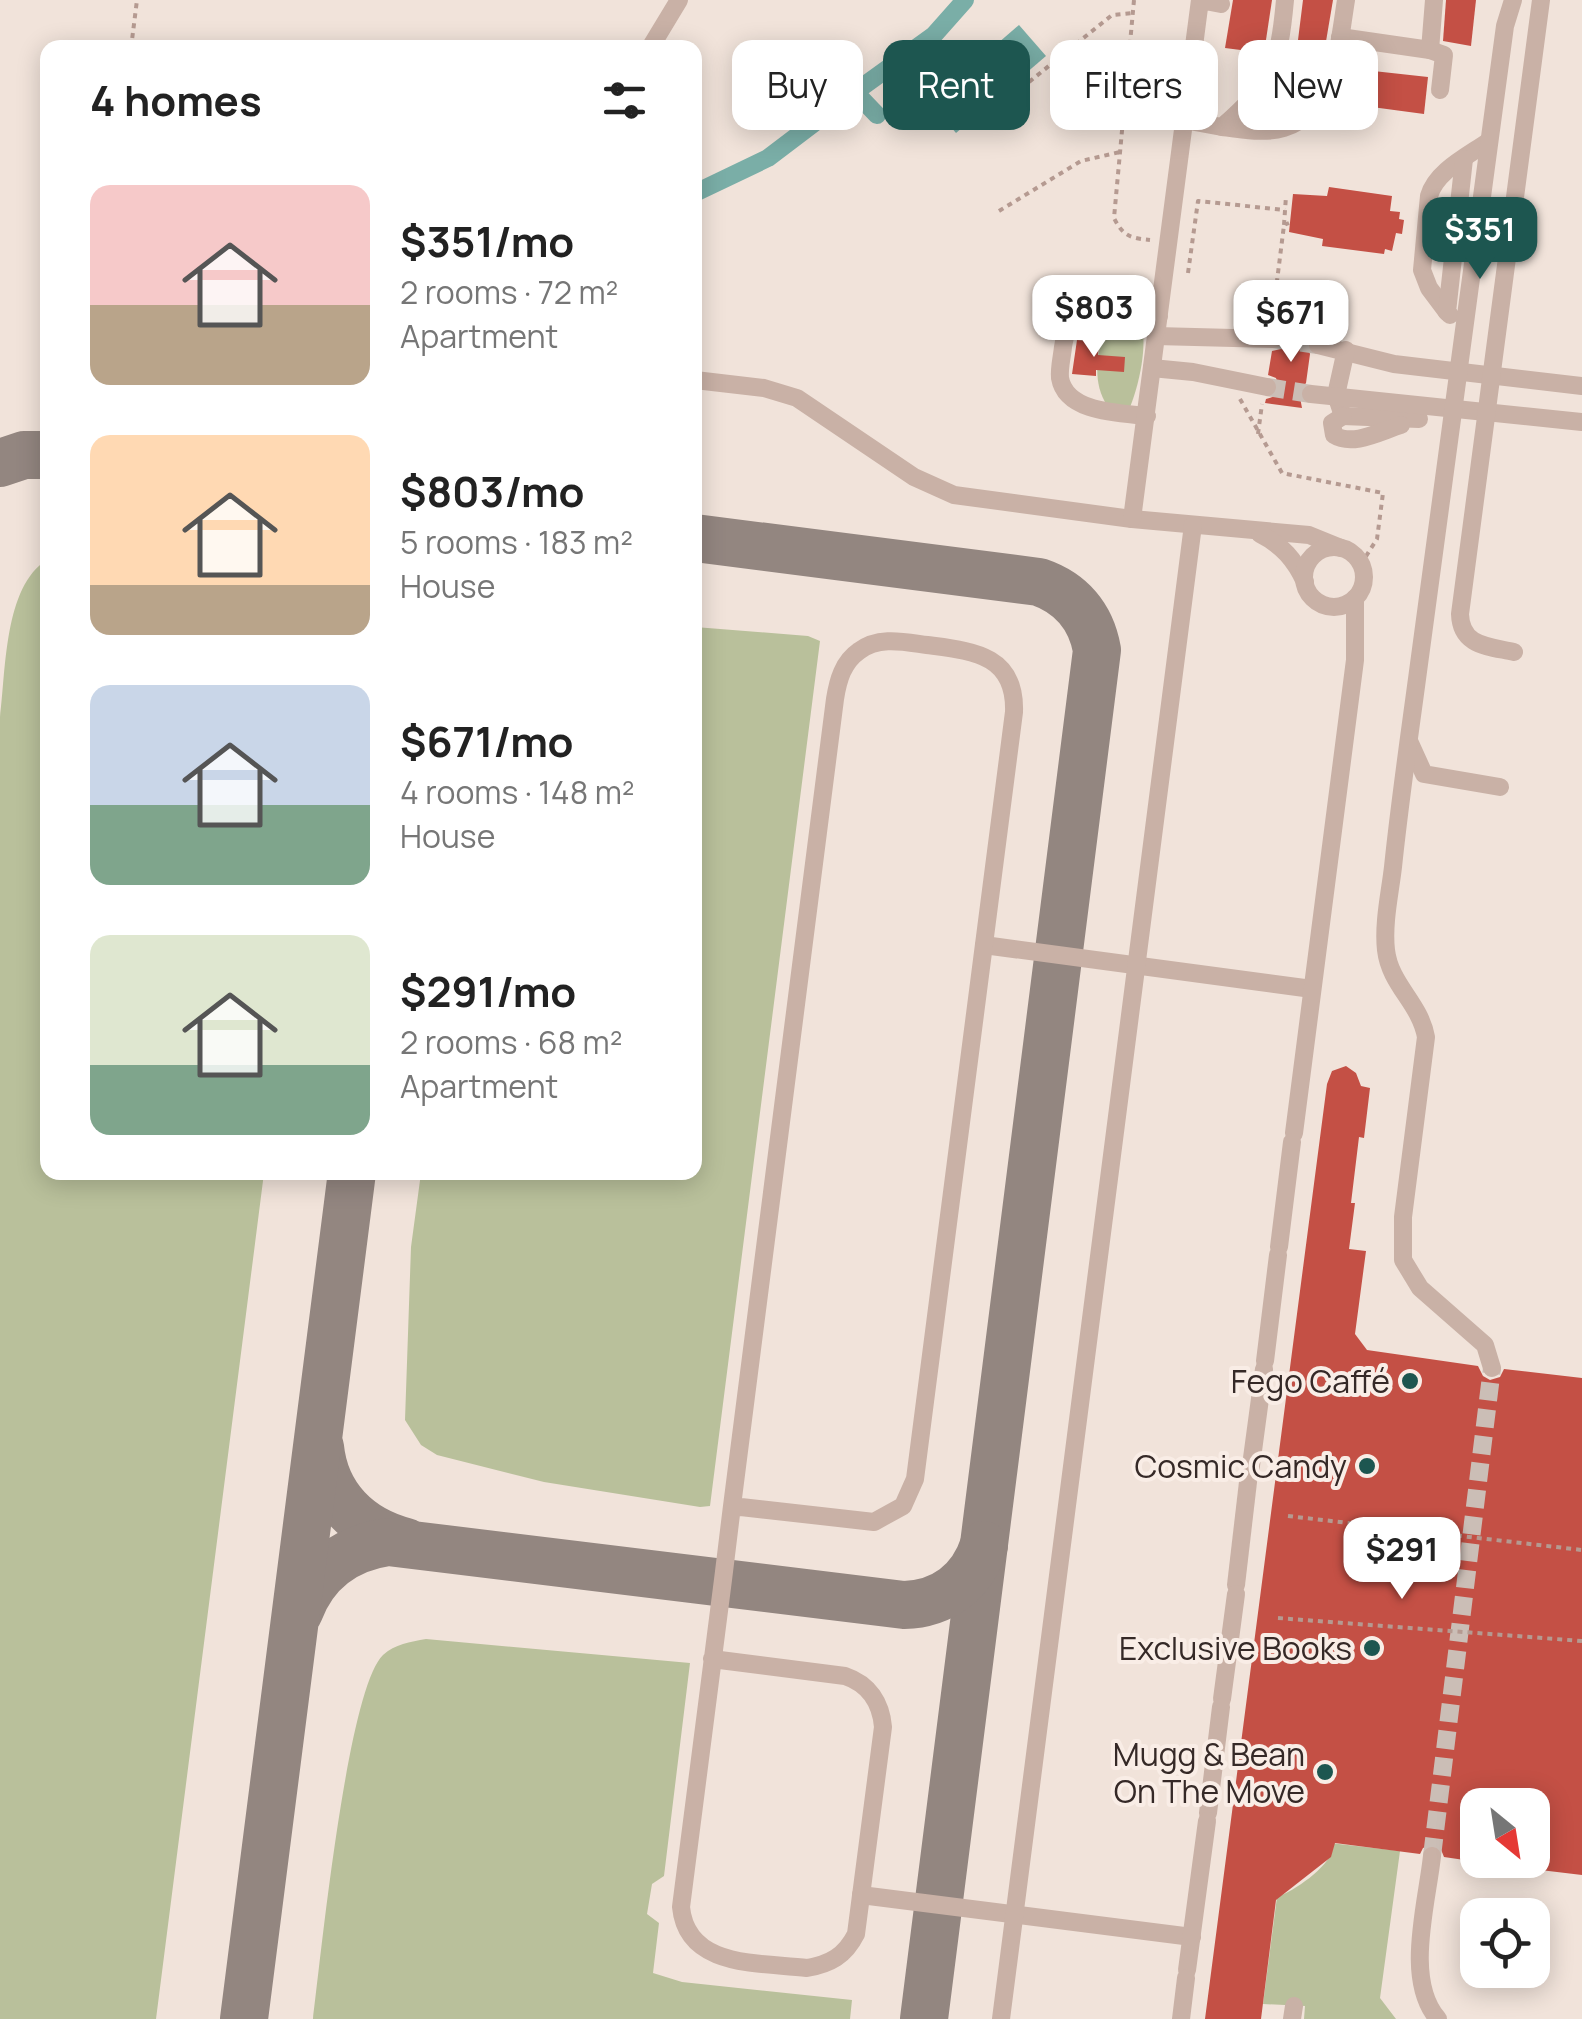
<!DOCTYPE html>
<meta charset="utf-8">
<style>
:root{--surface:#fff;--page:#f2f2f2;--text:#222;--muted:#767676;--accent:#1d5650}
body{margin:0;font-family:Manrope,sans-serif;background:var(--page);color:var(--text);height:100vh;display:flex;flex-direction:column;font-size:38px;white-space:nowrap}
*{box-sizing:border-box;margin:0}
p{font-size:32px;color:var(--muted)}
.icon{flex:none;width:55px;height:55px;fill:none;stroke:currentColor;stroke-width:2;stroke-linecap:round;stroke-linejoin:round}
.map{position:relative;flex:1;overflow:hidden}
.panel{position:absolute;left:40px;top:40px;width:662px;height:1140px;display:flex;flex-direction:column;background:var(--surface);border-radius:20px;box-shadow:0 5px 25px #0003}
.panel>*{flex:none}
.guide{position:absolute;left:732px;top:40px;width:698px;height:90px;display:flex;gap:20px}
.needle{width:65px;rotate:150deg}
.tools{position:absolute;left:1460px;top:1788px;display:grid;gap:20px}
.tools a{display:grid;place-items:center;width:90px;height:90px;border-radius:20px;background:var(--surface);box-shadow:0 5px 25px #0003;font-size:50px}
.price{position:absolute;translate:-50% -85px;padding:0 22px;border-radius:20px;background:#fff;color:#222;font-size:32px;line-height:65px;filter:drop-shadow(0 2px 5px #0008)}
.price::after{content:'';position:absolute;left:50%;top:60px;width:30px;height:22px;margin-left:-15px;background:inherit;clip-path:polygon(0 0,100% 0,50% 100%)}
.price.current{background:var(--accent);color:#fff}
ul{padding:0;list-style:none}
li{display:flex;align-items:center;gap:30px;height:250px;padding:0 50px}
li span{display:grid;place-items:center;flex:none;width:280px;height:200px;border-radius:20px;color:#555}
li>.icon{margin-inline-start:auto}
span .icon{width:120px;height:120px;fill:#fffc;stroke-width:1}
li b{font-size:42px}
h2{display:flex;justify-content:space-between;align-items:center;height:120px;padding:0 50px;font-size:42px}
.pill{padding:0 35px;border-radius:20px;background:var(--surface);box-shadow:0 5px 25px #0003;font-size:35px;line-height:90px}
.pill.current{background:var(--accent);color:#fff}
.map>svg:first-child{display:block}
</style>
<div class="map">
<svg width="1582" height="2019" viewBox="0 0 1582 2019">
<rect width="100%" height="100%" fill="#f1e3da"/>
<!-- green -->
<g fill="#b9c09b">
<path d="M1124,316L1141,322C1148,345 1139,385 1130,407L1107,405C1093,385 1096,355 1104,332Z"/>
<path d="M47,560L48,1172L264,1173L156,2019H0V717C6,671 4,586 47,560Z"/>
<path d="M695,627L808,636L820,641L710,1506L700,1507L544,1482L437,1455L421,1445L405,1420L411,1247L421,1173L695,1172Z"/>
<path d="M426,1639L690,1663L664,1876L652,1884L647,1914L659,1923L653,1973L682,1982L852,2000L850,2019H313C321,1957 347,1690 383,1655C395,1644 410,1642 426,1639Z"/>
<path d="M1330,1843L1400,1851L1380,1998L1396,2019H1304L1305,2006L1263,2004L1277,1897C1294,1891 1328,1868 1333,1849Z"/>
</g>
<!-- water -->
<path fill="#7aaea7" d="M1019,25L1046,56L956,133L930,102Z"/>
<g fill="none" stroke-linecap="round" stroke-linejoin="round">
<!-- canal -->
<g stroke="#7aaea7" stroke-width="18">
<path d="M855,92L934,35L965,0"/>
<path d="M695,193L768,158L855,92L877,115"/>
</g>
<!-- taxiway -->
<g stroke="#938680" stroke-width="48">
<path d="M0,463L24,455H48"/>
<path d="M695,538L1039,582C1071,593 1091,616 1097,650L924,2019"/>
<path d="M320,1447C325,1497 359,1530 406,1542"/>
<path d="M299,1612C314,1572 346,1548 388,1542L904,1605C943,1604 972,1582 984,1545"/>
<path d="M244,2019L352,1172"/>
</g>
</g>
<!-- building -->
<g fill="#c45045">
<path d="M1233,0H1272L1264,53L1225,48Z"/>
<path d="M1303,0H1333L1323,59L1296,56Z"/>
<path d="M1446,0H1476L1471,46L1443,41Z"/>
<path d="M1346,68L1428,77L1424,114L1342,103Z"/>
<path d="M1329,187L1392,196L1390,211L1400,212L1399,219L1404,220L1402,234L1396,233L1392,251L1385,249L1384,254L1322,246L1323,239L1289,232L1293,194L1327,196Z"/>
<path d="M1276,323L1313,327L1306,343L1310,354L1306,383L1299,392L1302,408L1265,403L1266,399L1276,396L1279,388L1276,378L1268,375L1272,351L1281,349L1286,340L1284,332L1275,327Z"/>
<path d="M1077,340L1099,342L1098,355L1125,357L1124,372L1096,370V376L1072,374Z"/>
<path d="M1346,1066L1356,1073L1361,1086L1370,1088L1364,1138L1359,1137L1351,1203H1355L1349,1249L1366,1251L1355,1334L1367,1350L1478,1366L1483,1376L1490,1380L1500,1377L1504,1369L1582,1378V1875L1532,1869V1805H1478V1862L1444,1857L1440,1847L1433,1844L1423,1848L1420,1854L1335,1843L1331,1857L1276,1900L1261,2019H1205L1327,1084L1332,1071Z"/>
</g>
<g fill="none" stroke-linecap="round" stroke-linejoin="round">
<!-- minor-tunnel -->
<g stroke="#cbbeb6" stroke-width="18" stroke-dasharray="18 9" stroke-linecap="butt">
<path d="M1274,339L1318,345"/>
<path d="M1267,387L1311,394"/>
<path d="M1432,1856L1492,1368"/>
</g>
<!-- path -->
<g stroke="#b59a91" stroke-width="4" stroke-dasharray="5 5" stroke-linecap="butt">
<path d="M1134,0L1114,218C1123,236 1130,238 1150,240"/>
<path d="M131,48L137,0"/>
<path d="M998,107L1112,15L1133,13"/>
<path d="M999,211L1081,161L1120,152"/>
<path d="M1284,225L1286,196"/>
<path d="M1188,273L1198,201L1285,210"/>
<path d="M1235,320L1275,297L1284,225L1289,223"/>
<path d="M1240,399L1282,473L1383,493L1377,539L1361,564"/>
<path d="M1258,434L1262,404"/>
<path d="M1288,1516L1582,1550"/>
<path d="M1278,1618L1582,1641"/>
</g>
<!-- minor -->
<g stroke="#c9b1a6" stroke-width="18">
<path d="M1340,37L1430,50L1434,0"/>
<path d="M650,48L679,0"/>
<path d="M1430,50L1444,55L1440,90"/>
<path d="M1184,120L1222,127C1272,83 1279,66 1285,0"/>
<path d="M1222,127C1242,129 1264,134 1284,128C1335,112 1339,43 1346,0"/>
<path d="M1447,312L1429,288L1422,270L1429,196C1436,171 1468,156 1489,141"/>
<path d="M1450,315L1447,312L1464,159"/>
<path d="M1156,336L1274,339"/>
<path d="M1318,345L1394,364L1582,386"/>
<path d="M1346,350L1336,395L1343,416L1419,419"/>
<path d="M1152,368L1193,372L1267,387"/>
<path d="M695,380L764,388L797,398L914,477L954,495L1132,519L1309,535L1341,548"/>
<path d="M1311,394L1582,422"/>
<path d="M1147,416C1120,413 1066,413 1060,378C1059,368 1062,357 1063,347C1065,334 1069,322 1082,316C1104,305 1136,314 1159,316"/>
<path d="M1343,416L1332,423L1334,435C1353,447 1381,431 1401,425"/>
<path d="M1132,519L1200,0L1221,4"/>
<path d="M1260,534C1282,545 1295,560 1305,582"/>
<circle cx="1334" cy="577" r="30"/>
<path d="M1514,652C1487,646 1461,646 1460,614L1541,0"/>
<path d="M1409,741L1424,774L1500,787"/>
<path d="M984,945L1312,989"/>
<path d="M1294,1133L1355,660V598"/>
<path d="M1279,1247L1292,1142"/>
<path d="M1265,1361L1278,1255"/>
<path d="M1492,1368L1485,1345L1420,1288L1403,1260V1217L1426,1037C1420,1003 1390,985 1386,950C1383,923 1390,893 1393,867C1400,799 1410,732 1419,664C1448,451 1476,238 1505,26L1513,0"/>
<path d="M1250,1473L1264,1369"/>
<path d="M1236,1585L1248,1482"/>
<path d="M712,1659L845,1676C869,1684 881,1703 883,1727L856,1934C845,1956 830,1964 807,1968C760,1962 687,1969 681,1907C698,1774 716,1640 732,1506L835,699C838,680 843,662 859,651C879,636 904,642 927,645C972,651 1016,654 1014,712L915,1479L903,1506L874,1522L732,1506"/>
<path d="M1222,1699L1236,1594"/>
<path d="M1208,1813L1221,1707"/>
<path d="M1432,1856C1427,1904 1404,1980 1438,2019"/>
<path d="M861,1895L1192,1937"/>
<path d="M1187,1970L1207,1821"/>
<path d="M1001,2019L1193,525"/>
<path d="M1181,2019L1186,1978"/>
<path d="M1292,2019L1294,2006"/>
</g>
</g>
<!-- markers -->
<g fill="#1d5650" stroke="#f9ede6" stroke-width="4">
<circle cx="1410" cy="1381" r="10"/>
<circle cx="1367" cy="1466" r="10"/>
<circle cx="1372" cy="1648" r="10"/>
<circle cx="1325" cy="1772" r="10"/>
</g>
<g text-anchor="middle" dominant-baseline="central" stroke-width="8" stroke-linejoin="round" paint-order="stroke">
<!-- poi labels -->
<g font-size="32" fill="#352927" stroke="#f9ede6" text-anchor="end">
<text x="1390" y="1381">Fego Caffé</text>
<text x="1347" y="1466">Cosmic Candy</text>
<text x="1352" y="1648">Exclusive Books</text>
<text x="1305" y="1754">Mugg &amp; Bean<tspan x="1305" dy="37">On The Move</tspan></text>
</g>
</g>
</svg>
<div class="tools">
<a><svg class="needle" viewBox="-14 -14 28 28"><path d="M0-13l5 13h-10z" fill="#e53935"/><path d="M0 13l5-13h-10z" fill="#767676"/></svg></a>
<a><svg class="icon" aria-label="locate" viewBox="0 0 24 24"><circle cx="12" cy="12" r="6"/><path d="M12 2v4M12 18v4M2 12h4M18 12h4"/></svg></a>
</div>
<b class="price current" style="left:1480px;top:282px">$351</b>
<b class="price" style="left:1094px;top:360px">$803</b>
<b class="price" style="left:1291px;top:365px">$671</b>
<b class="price" style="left:1402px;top:1602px">$291</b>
<div class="guide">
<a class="pill">Buy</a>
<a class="pill current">Rent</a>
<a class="pill">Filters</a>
<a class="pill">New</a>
</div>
<section class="panel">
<h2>4 homes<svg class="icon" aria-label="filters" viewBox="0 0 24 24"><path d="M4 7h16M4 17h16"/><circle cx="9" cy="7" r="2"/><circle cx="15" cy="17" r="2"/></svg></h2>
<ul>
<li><span style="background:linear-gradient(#f6c9c9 60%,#b9a48a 0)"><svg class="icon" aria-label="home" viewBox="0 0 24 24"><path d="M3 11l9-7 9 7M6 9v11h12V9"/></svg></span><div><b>$351/mo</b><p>2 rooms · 72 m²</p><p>Apartment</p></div></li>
<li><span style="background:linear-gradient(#ffd9b3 75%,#b9a48a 0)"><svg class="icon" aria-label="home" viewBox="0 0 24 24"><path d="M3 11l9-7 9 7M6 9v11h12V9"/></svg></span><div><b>$803/mo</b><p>5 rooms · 183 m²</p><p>House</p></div></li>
<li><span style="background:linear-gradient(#c9d6e8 60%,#7fa58c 0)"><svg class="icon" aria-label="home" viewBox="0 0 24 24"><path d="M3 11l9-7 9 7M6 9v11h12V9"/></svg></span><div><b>$671/mo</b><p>4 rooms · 148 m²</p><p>House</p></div></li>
<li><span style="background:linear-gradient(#dfe7d0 65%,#7fa58c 0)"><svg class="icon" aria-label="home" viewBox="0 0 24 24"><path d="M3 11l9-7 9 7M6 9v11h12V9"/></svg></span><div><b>$291/mo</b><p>2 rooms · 68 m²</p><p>Apartment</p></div></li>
</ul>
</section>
</div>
